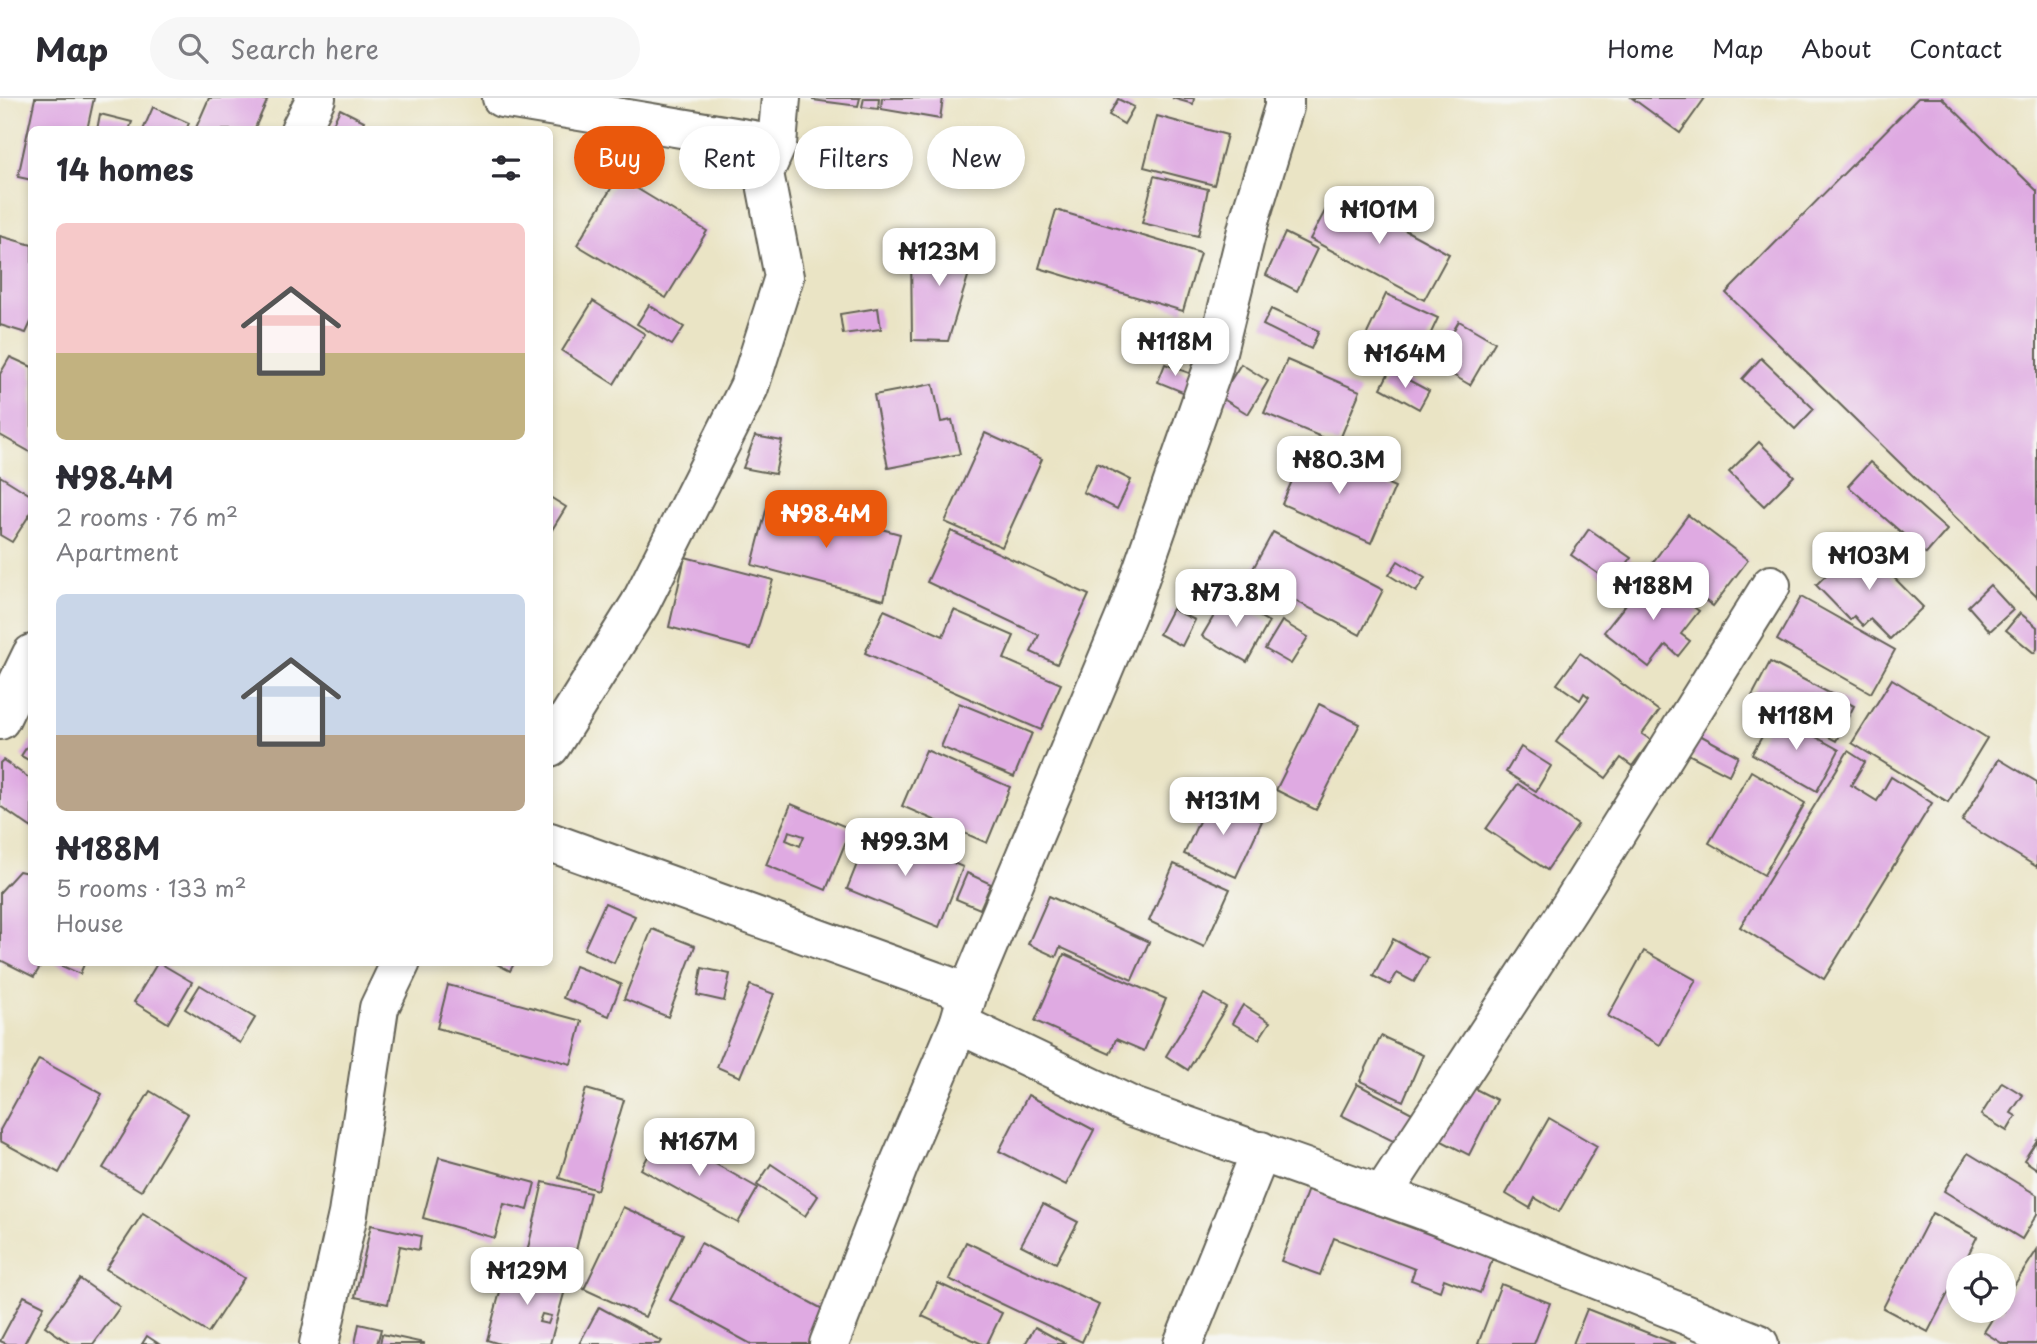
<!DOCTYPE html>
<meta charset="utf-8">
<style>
:root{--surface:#fff;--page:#f7f7f7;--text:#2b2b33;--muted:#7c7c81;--line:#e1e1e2;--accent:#ea580c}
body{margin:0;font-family:"Playpen Sans",sans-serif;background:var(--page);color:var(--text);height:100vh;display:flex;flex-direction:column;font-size:26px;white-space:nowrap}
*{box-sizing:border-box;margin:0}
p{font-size:23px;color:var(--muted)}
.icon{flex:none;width:38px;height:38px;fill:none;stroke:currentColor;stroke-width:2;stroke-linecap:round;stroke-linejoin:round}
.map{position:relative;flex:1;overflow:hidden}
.drawer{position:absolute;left:28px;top:28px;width:525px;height:840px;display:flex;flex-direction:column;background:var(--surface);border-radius:10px;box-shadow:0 4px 10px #0003}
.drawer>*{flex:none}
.top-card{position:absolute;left:574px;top:28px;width:665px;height:63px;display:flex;gap:14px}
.fabs{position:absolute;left:1946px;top:1155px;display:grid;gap:14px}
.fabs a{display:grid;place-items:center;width:70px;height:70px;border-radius:50%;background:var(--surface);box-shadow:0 4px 10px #0003;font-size:35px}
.price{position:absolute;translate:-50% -60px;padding:0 16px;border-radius:14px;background:#fff;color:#222;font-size:23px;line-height:46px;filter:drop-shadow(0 2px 4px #0008)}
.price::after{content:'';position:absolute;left:50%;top:42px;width:21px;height:16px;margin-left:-10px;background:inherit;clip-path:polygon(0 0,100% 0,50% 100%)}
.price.selected{background:var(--accent);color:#fff}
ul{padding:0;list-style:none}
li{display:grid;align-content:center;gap:14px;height:371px;padding:0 28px}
li span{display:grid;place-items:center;height:217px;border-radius:10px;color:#555}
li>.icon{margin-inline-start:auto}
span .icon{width:126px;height:126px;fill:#fffc;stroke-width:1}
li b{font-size:30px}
h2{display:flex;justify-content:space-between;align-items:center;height:84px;padding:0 28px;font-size:30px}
.pill{padding:0 24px;border-radius:32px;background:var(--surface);box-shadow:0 4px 10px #0003;font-size:24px;line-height:63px}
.pill.selected{background:var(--accent);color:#fff}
header{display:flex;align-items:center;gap:42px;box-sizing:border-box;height:98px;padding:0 35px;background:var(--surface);border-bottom:2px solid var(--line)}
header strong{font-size:33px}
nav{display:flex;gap:38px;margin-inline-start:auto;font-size:24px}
.search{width:490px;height:63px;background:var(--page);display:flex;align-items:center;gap:18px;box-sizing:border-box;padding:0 24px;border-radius:38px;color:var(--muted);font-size:26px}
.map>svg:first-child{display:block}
</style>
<header>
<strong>Map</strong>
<div class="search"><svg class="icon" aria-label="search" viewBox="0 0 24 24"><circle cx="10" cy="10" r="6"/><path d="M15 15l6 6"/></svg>Search here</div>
<nav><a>Home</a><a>Map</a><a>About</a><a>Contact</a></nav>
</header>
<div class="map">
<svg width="2037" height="1246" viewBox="0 0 2037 1246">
<rect width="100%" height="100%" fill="#f6f6f2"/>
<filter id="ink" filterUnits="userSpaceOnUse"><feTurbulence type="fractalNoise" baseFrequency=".0143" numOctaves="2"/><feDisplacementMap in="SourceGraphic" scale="14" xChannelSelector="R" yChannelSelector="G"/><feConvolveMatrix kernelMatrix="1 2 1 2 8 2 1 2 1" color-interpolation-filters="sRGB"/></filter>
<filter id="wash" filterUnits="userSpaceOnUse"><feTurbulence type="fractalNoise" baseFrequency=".00686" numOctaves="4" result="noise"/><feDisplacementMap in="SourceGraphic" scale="28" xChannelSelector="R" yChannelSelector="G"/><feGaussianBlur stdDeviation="1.57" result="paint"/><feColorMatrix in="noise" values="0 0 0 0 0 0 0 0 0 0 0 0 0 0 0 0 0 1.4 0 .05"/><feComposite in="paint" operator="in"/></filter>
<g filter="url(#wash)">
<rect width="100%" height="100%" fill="#eae4c5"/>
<g id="blocks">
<!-- building -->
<g fill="#dfaae2" fill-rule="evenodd">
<path d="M35,0H94L87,32H32V82L18,79Z"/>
<path d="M209,0H260L267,3L254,32H195Z"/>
<path d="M813,0H860L858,8L813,2Z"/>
<path d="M864,0H879L878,11L862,9Z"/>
<path d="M882,0H943L940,21L881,11Z"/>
<path d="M1172,0H1194L1193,6Z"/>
<path d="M1632,0H1705L1680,35Z"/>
<path d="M1918,0H1942L2037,93V499L1726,195Z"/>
<path d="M1118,1L1134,9L1124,26L1109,17Z"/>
<path d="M153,9L189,25L186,32H143Z"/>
<path d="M340,11L364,23L360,32H330Z"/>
<path d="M100,16L132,24L129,32H97Z"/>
<path d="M1157,18L1227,37L1214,87L1144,69Z"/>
<path d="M1154,78L1208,91L1198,138L1142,125Z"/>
<path d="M618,79L707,133L666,200L577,147Z"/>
<path d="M1335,94L1449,156L1424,202L1310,141Z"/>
<path d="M1056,112L1200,155L1183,213L1039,170Z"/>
<path d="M1285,135L1317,151L1297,193L1266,177Z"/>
<path d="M0,138L32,147V222L26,235L0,227Z"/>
<path d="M979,143L948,243L912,242L911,152Z"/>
<path d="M1386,196L1438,220L1417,265L1365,240Z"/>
<path d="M593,203L645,236L614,286L562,253Z"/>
<path d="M649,207L684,229L672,247L637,226Z"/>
<path d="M878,210L881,231L843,236L840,216Z"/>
<path d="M1271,211L1319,233L1311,251L1263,227Z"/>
<path d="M1459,223L1495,244L1470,287L1434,266Z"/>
<path d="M10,259L32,269V355L0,337V276Z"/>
<path d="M1761,260L1814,311L1795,331L1742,281Z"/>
<path d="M1287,262L1360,293L1338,346L1264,315Z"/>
<path d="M1165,266L1192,276L1185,295L1158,284Z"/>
<path d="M1241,266L1268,283L1248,316L1220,299Z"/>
<path d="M1390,272L1429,293L1419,311L1381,290Z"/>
<path d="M933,286L941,324L952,322L960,356L888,370L874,297Z"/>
<path d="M985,335L1042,361L1002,449L945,424Z"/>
<path d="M755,338L782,343L775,376L743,370Z"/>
<path d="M1759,344L1794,378L1764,408L1729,374Z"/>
<path d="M1306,350L1395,389L1371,445L1282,406Z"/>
<path d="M1870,364L1947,432L1926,456L1848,388Z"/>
<path d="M1097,365L1131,382L1117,411L1083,394Z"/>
<path d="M0,378L32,398V413L12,444L0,437Z"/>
<path d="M550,399L566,409L550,435Z"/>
<path d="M769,401L900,436L884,502L752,467Z"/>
<path d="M1688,417L1748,462L1713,508L1653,464Z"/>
<path d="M1589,431L1631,460L1613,486L1571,457Z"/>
<path d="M951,433L1089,497L1057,566L1031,554L1039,537L927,484Z"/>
<path d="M1273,434L1383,492L1360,537L1249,478Z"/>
<path d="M1859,444L1923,509L1890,541L1870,521L1863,528L1854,518L1850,522L1816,487Z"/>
<path d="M685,459L773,482L751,551L669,529Z"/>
<path d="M1398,463L1425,480L1416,494L1389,477Z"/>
<path d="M1650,476L1699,513L1681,536L1690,543L1678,558L1666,547L1649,569L1604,534Z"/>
<path d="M1990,487L2013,512L1990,533L1968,508Z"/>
<path d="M1225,499L1269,524L1247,564L1202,538Z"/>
<path d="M1801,499L1895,552L1871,595L1777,542Z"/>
<path d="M1172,511L1195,522L1182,548L1159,536Z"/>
<path d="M884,512L943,538L954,512L1014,538L1004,561L1061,586L1041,632L865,555Z"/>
<path d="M2020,515L2037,529V551L2034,555L2006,532Z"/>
<path d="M1282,523L1308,539L1291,566L1265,551Z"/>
<path d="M1580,555L1659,613L1642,636L1651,642L1632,668L1621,660L1606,680L1556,644L1589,599L1584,595L1580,602L1557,586Z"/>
<path d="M1770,564L1854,608L1836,643L1752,598Z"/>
<path d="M1892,581L1987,640L1948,704L1852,645Z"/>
<path d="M959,605L1032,635L1014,679L941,649Z"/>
<path d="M1319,606L1360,626L1316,712L1276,692Z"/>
<path d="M1775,616L1839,652L1817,693L1752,656Z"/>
<path d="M1698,636L1738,658L1729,677L1688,656Z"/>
<path d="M32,641V664L21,658Z"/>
<path d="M1521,649L1551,668L1536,693L1506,674Z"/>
<path d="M926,652L1010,689L987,745L902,708Z"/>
<path d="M1848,653L1865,664L1851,687L1877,703L1891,679L1932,705L1824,881L1740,829Z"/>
<path d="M1999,661L2037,684V769L1962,723Z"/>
<path d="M3,662L32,682V730L0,708V665Z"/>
<path d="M1751,673L1805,705L1764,777L1709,745Z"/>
<path d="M1518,686L1578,727L1547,772L1486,731Z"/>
<path d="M1210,699L1262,723L1236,779L1184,756Z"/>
<path d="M791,706L851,731L826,792L766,767ZM789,733L804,738L800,748L786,742Z"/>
<path d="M871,731L963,769L939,829L847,791Z"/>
<path d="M1174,766L1230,791L1204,849L1149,823Z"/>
<path d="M19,773L32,776V864H43L34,879L0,862V794Z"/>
<path d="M967,775L991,786L980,811L956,801Z"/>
<path d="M1049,798L1149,844L1132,882L1060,849L1056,859L1028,846Z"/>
<path d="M605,805L635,818L614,865L584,851Z"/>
<path d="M652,831L695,848L668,919L624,901Z"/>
<path d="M1393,841L1428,860L1414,884L1397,875L1390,887L1373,878Z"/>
<path d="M1644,853L1696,882L1660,947L1608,918Z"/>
<path d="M1064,856L1166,901L1144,953L1116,941L1110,956L1035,923Z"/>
<path d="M53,864H85L80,876Z"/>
<path d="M158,864L192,884L168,925L134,904Z"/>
<path d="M493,864H515L510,873Z"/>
<path d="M575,868L621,886L609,918L563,900Z"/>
<path d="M702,870L730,876L724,903L697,897Z"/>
<path d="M200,887L255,920L240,945L185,911Z"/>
<path d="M448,887L582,923L571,966L437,930Z"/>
<path d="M750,887L774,896L740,979L717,969Z"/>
<path d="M1204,896L1226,909L1188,972L1166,958Z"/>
<path d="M1243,907L1270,924L1259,941L1232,925Z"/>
<path d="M1381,938L1423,957L1403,1003L1360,983Z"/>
<path d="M39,961L102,996L59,1075L0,1043V1032Z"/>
<path d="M1460,983L1497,1002L1469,1057L1432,1038Z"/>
<path d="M2002,984L2023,997L2011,1015L2016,1018L2007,1033L1981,1017Z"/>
<path d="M1357,986L1412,1015L1397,1045L1341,1017Z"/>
<path d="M586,991L624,1002L597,1092L559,1080Z"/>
<path d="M150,993L188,1016L141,1093L103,1070Z"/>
<path d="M1028,997L1094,1032L1066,1087L999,1053Z"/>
<path d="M1549,1020L1597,1048L1559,1114L1535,1100L1530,1110L1506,1096Z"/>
<path d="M661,1035L758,1090L738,1125L641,1071Z"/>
<path d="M2037,1042V1071L2024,1062Z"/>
<path d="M1968,1055L2037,1097V1116L2022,1141L1944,1093Z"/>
<path d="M439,1059L535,1085L528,1112L504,1106L495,1140L423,1120Z"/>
<path d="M771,1066L818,1098L805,1118L757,1087Z"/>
<path d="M543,1084L590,1095L572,1169L526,1159Z"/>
<path d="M1308,1091L1493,1160L1480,1195L1444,1181L1440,1193L1411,1182L1415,1171L1334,1140L1320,1177L1281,1163Z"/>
<path d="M1043,1106L1078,1124L1056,1165L1021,1147Z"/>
<path d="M623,1109L683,1136L645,1219L584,1191Z"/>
<path d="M143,1115L244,1180L208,1235L106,1171Z"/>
<path d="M1932,1115L1977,1139L1963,1167H1958V1176L1928,1234L1883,1210Z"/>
<path d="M371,1127L421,1138L419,1152L400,1148L388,1206L355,1199Z"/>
<path d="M966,1144L1099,1207L1082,1244L949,1181Z"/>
<path d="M701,1145L828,1214L811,1246H751L670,1202Z"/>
<path d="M2037,1152V1246H2003L1984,1234L1997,1213H2004V1203Z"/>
<path d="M508,1164L568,1181L550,1246H500L487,1242ZM542,1216L551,1218L548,1226L539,1224Z"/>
<path d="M80,1181L120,1209L93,1246H70L45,1228Z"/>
<path d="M938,1185L1002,1215L987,1246H982L922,1218Z"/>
<path d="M1501,1186L1550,1205L1534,1246H1478Z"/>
<path d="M24,1198L44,1208L24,1246H7L0,1243Z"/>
<path d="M599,1209L662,1243L660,1246H579Z"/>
<path d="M1587,1211L1676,1246H1573Z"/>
<path d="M359,1226L381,1231L377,1246H355Z"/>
<path d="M1035,1229L1066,1246H1025Z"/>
<path d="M382,1236L424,1245V1246H380Z"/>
<path d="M147,1238L159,1246H142Z"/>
</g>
</g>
</g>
<g filter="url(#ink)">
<use href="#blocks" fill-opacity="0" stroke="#646257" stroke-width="2"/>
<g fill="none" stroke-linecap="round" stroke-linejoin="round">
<!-- street casing -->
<g stroke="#646257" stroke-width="42">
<g id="street">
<path d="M502,0L777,46"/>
<path d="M300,32L316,0"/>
<path d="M0,622L32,556"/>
<path d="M550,649L640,506L749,289L784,179L764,75L777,46L781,0"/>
<path d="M550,744L968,895"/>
<path d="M959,926L1133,1009L1421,1111L1759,1246"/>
<path d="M1382,1097L1570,809L1771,487"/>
<path d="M319,1246L348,1116L379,910L401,864"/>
<path d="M829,1246L898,1069L959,926L968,895L1129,510L1213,270L1250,120L1284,9V0"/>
<path d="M1183,1246L1261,1053"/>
</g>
</g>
<!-- street -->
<use href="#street" stroke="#fff" stroke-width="38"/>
</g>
</g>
</svg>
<div class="fabs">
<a><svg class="icon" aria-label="locate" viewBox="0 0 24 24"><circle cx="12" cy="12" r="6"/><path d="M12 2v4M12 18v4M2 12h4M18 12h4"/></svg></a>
</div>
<b class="price" style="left:1379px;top:148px">₦101M</b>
<b class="price" style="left:939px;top:190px">₦123M</b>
<b class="price" style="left:1175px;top:280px">₦118M</b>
<b class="price" style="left:1405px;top:292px">₦164M</b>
<b class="price" style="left:1339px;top:398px">₦80.3M</b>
<b class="price selected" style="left:826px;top:452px">₦98.4M</b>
<b class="price" style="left:1869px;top:494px">₦103M</b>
<b class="price" style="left:1653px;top:524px">₦188M</b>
<b class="price" style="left:1236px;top:531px">₦73.8M</b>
<b class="price" style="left:1796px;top:654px">₦118M</b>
<b class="price" style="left:1223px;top:739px">₦131M</b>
<b class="price" style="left:905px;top:780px">₦99.3M</b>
<b class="price" style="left:699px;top:1080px">₦167M</b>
<b class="price" style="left:527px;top:1209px">₦129M</b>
<div class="top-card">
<a class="pill selected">Buy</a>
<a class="pill">Rent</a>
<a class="pill">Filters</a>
<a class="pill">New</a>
</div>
<section class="drawer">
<h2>14 homes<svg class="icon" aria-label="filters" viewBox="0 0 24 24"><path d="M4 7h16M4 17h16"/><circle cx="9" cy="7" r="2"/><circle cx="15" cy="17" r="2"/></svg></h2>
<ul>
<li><span style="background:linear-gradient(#f6c9c9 60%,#c2b280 0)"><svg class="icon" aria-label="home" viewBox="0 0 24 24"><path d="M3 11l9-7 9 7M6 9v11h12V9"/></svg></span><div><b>₦98.4M</b><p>2 rooms · 76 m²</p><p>Apartment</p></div></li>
<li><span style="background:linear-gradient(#c9d6e8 65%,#b9a48a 0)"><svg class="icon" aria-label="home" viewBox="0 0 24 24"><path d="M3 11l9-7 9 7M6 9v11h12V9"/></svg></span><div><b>₦188M</b><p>5 rooms · 133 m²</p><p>House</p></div></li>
</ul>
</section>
</div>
